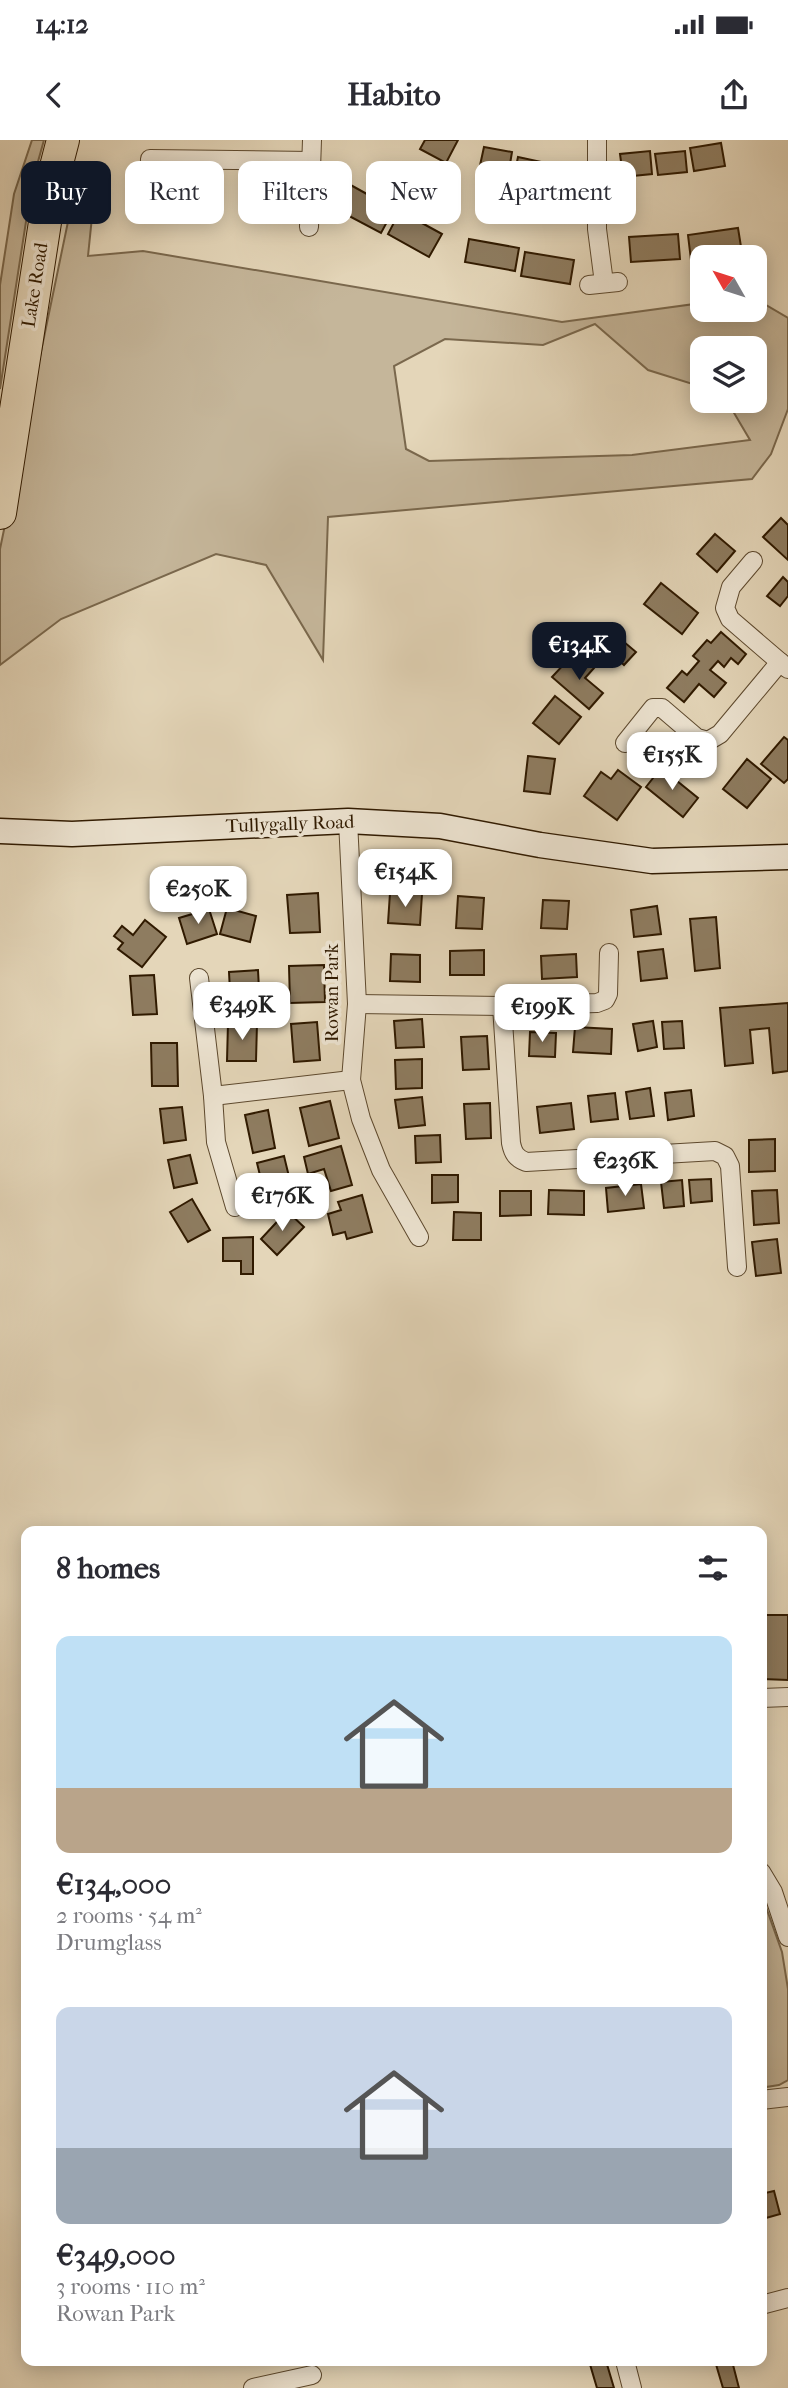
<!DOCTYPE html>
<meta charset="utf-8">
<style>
:root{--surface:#fff;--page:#f2f2f3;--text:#2b2b33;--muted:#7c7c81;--accent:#111827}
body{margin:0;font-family:"IM FELL French Canon",serif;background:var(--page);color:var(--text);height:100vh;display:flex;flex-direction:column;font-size:26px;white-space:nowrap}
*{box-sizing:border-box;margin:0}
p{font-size:23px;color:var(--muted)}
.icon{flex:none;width:38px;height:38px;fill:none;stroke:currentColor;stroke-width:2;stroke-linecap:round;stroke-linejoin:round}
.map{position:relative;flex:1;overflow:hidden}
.sheet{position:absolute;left:21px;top:1386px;width:746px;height:840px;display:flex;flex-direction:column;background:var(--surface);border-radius:14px;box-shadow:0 4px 18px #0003}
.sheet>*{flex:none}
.banner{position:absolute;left:21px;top:21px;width:747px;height:63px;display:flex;gap:14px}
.needle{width:46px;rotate:309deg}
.buttons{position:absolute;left:690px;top:105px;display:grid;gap:14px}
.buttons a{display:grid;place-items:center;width:77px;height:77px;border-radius:14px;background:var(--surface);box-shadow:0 4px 18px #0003;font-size:35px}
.price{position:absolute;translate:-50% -60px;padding:0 16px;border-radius:14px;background:#fff;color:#222;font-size:23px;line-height:46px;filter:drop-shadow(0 2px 4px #0008)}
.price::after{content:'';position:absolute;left:50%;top:42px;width:21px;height:16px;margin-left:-10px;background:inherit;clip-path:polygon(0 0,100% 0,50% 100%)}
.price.on{background:var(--accent);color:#fff}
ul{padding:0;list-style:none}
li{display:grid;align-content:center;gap:14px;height:371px;padding:0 35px}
li span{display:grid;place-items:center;height:217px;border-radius:14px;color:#555}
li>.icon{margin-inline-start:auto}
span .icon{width:126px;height:126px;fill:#fffc;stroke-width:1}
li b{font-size:30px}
h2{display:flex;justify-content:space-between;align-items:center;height:84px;padding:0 35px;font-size:30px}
.tag{padding:0 24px;border-radius:14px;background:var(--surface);box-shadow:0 4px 18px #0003;font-size:24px;line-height:63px}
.tag.on{background:var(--accent);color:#fff}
.status{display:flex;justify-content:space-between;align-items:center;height:49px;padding:0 35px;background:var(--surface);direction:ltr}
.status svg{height:19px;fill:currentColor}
header{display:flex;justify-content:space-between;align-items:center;height:91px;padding:0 35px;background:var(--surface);font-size:32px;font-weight:700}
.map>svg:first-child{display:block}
</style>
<div class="status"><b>14:12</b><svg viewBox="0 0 49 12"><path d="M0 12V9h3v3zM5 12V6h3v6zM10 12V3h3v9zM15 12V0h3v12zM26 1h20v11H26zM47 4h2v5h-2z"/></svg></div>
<header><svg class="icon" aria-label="back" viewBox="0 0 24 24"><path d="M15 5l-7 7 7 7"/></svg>Habito<svg class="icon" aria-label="share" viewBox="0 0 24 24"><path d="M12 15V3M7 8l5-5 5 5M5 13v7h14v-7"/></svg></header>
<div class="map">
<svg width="788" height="2248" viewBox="0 0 788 2248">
<rect width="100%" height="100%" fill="#e4d6b9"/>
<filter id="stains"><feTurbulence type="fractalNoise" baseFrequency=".00286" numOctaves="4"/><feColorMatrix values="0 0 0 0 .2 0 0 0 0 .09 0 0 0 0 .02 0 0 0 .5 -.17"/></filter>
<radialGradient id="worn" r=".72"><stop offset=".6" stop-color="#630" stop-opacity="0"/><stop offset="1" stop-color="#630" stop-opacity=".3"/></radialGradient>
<!-- green -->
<g fill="#c5b69a" stroke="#7a684d" stroke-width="2" fill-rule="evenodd">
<path d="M32,0H44L32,43L0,249V145L14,54Z"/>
<path d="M75,48L93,67L88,116L143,111L562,182L702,163V170H754V158L788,178V269L771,314L752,339L328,377L323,520L266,425L216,414L61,479L0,525V409ZM595,184L648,230L702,247V208H754V261H727L750,300L632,315L429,321L406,309L394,226L445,199L543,205Z"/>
<path d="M761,1753L782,1812L788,1849V1940L779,1945L766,1947L761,1928Z"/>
</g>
<!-- building -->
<g fill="#8e7c60" stroke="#301a00" stroke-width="2">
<path d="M425,0H458L446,23L420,9Z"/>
<path d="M721,3L725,26L694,31L690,8Z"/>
<path d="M484,7L512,12L508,36L479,30Z"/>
<path d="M650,11L652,34L623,37L620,14Z"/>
<path d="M685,11L687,32L658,35L655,14Z"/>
<path d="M518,17L546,23L541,47L513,41Z"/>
<path d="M552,29L580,36L574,61L546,54Z"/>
<path d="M347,43L394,69L381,93L334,68Z"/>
<path d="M400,71L442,94L429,117L388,94Z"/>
<path d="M738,88L742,113L691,120L688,95Z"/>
<path d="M678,94L680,119L631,122L629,97Z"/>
<path d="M469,99L519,108L515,131L465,122Z"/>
<path d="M525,112L574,120L570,144L521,136Z"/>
<path d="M781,378L788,385V420L763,397Z"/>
<path d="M715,394L735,411L717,432L697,414Z"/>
<path d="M783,437L788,442V456L780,466L767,456Z"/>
<path d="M661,443L698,473L682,494L644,464Z"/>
<path d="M605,486L636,512L624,525L609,511L599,523L585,510Z"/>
<path d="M721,492L746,514L738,524L731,518L724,527L718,521L710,530L726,543L714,557L699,544L684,562L667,548L682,531L687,535L699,521L693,516L707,500L711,503Z"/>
<path d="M580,515L594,528L585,538L603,553L589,569L552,537L566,522L571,526Z"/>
<path d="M555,556L581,577L559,604L533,583Z"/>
<path d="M784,597L788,600V639L784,643L761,624Z"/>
<path d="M528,616L555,619L550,654L524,651Z"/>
<path d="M747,619L771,639L747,668L723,649Z"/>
<path d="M661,628L698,658L683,677L646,647Z"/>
<path d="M618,630L641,647L617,680L584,656L601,632L611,639Z"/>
<path d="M318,753L320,792L290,793L287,755Z"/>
<path d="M390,753L422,754L420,785L388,783Z"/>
<path d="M458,756L484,758L482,789L456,788Z"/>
<path d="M543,760L569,761L567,789L541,788Z"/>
<path d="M657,766L661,794L634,797L631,770Z"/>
<path d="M227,768L256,776L250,802L220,794Z"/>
<path d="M209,769L217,794L187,804L179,778Z"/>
<path d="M716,777L720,828L695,831L690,779Z"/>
<path d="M145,780L166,797L142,827L118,809L123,803L114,796L122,786L133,795Z"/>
<path d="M663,809L667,838L641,841L638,812Z"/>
<path d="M484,810V835H450V811Z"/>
<path d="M391,814L420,815V842L390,841Z"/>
<path d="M576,814L577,837L542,839L541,816Z"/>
<path d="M324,825L325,862L290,863L289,826Z"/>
<path d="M258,830L260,869L231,871L229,832Z"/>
<path d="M154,835L157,874L133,875L130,836Z"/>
<path d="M788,863V931L773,933L769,888L750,890L753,923L725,926L720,868Z"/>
<path d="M422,879L424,907L396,908L394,881Z"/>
<path d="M653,881L657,907L638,911L633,884Z"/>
<path d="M682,881L684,908L664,909L662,882Z"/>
<path d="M317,882L320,920L294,922L291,884Z"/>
<path d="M228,883H257L256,921H227Z"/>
<path d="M575,887L612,889L611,914L573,912Z"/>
<path d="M530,892L556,893L555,917L529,916Z"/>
<path d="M487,896L489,929L463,930L461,897Z"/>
<path d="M151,903H177L178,946H152Z"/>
<path d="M422,919V948L396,949L395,920Z"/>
<path d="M650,948L654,976L630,979L626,952Z"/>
<path d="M691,950L694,976L668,980L665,953Z"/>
<path d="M615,953L618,979L591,982L588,956Z"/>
<path d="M422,957L425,985L399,988L395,960Z"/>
<path d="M330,961L339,998L309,1006L300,968Z"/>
<path d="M490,963L491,998L466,999L464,964Z"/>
<path d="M571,963L574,989L540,993L537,967Z"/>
<path d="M182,967L186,1000L164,1003L160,969Z"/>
<path d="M268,970L275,1008L253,1013L245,975Z"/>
<path d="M440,995L441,1022L416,1023L415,996Z"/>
<path d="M775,999V1031L749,1032V1000Z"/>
<path d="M341,1006L352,1045L331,1051L324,1029L308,1034L304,1017Z"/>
<path d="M190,1015L197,1043L174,1048L168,1020Z"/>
<path d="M284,1016L291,1045L264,1052L257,1023Z"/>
<path d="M432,1035H458V1062L432,1063Z"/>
<path d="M711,1039L712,1061L691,1063L689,1040Z"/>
<path d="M682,1040L684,1066L664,1068L661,1042Z"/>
<path d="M641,1044L644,1068L608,1072L606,1048Z"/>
<path d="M549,1050L584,1051V1075L548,1074Z"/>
<path d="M777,1050L779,1083L754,1085L752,1051Z"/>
<path d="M500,1051H531V1075L500,1076Z"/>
<path d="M362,1055L372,1092L347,1099L345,1092L333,1095L328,1074L341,1070L338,1062Z"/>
<path d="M192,1059L210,1090L188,1102L170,1072Z"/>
<path d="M287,1071L304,1087L277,1115L261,1099Z"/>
<path d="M454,1072L481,1073V1100H453Z"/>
<path d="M253,1097V1134H241V1121H223V1098Z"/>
<path d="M777,1099L781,1133L756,1136L752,1102Z"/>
<path d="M761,1475H788V1540L761,1539Z"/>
<path d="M774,2051L780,2074L766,2078L761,2054Z"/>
<path d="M589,2221H606L614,2248H597Z"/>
<path d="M715,2221H732L739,2248H723Z"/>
</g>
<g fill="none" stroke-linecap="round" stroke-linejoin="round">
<!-- street casing -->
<g stroke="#5d492e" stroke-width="20">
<g id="street">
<path d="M597,0V89L604,143"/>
<path d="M149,43L150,19L311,21"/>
<path d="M309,87L312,0"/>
<path d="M589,145L618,142"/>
<path d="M753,421L731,447L725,468L730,479L788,529"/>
<path d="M625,603L653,568H662L697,598L708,601L720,594L780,522"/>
<path d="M348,681L357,864L351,940L361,979L381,1030L419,1097"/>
<path d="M199,838L213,956L351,940"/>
<path d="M357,864L502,866L597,863L605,860L608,854L609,813"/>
<path d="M502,866L511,1003C513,1013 516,1018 526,1022L715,1011L725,1016L730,1026L737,1127"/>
<path d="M213,956L216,1002L235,1067"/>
<path d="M761,1558L788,1557"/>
<path d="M761,1732L773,1752L788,1797"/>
<path d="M761,1960L788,1957"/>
<path d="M761,2165L788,2158"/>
<path d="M625,2221L632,2248"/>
<path d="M253,2248L312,2235"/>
</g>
</g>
<!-- secondary casing -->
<g stroke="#301a00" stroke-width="27">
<path id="secondary" d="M0,691L72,694L348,681L440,686L540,705L652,721L788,717"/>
</g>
<!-- highway casing -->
<g stroke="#301a00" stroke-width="34">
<path id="highway" d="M0,373L50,50L63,0"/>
</g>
<!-- street -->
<use href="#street" stroke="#ede4d2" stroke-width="18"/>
<!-- secondary -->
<use href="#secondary" stroke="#ede4d2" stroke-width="24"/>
<!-- highway -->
<use href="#highway" stroke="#e4d6b9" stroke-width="32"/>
</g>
<g text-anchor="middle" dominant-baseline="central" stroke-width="7" stroke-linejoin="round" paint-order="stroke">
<!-- street labels -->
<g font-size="19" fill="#301a00" stroke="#ede4d2">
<text transform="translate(35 145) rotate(-81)">Lake Road</text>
<text transform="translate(290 684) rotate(-2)">Tullygally Road</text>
<text transform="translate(332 853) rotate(-90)">Rowan Park</text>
</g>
</g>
<rect width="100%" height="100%" filter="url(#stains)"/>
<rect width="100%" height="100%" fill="url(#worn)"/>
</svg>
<div class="buttons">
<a><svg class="needle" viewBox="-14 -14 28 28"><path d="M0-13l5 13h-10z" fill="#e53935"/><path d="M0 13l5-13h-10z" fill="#7c7c81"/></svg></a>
<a><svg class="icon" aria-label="layers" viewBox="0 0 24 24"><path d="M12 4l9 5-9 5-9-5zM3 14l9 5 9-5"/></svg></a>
</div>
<b class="price on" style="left:579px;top:542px">€134K</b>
<b class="price" style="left:672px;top:652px">€155K</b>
<b class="price" style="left:405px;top:769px">€154K</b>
<b class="price" style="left:198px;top:786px">€250K</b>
<b class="price" style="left:242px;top:902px">€349K</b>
<b class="price" style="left:542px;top:904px">€199K</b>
<b class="price" style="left:625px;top:1058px">€236K</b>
<b class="price" style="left:282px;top:1093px">€176K</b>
<div class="banner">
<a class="tag on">Buy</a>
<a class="tag">Rent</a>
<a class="tag">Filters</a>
<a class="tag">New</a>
<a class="tag">Apartment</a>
</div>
<section class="sheet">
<h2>8 homes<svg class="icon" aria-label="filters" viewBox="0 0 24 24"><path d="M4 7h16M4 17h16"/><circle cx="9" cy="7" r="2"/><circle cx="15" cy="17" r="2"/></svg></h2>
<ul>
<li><span style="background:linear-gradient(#bfe0f5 70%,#b9a48a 0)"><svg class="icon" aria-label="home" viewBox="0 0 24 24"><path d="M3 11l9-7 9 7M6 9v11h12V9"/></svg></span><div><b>€134,000</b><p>2 rooms · 54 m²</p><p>Drumglass</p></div></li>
<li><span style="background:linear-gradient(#c9d6e8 65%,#9aa5b1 0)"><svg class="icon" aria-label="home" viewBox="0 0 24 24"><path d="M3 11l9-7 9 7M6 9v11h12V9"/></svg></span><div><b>€349,000</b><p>3 rooms · 110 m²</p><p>Rowan Park</p></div></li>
</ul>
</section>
</div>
